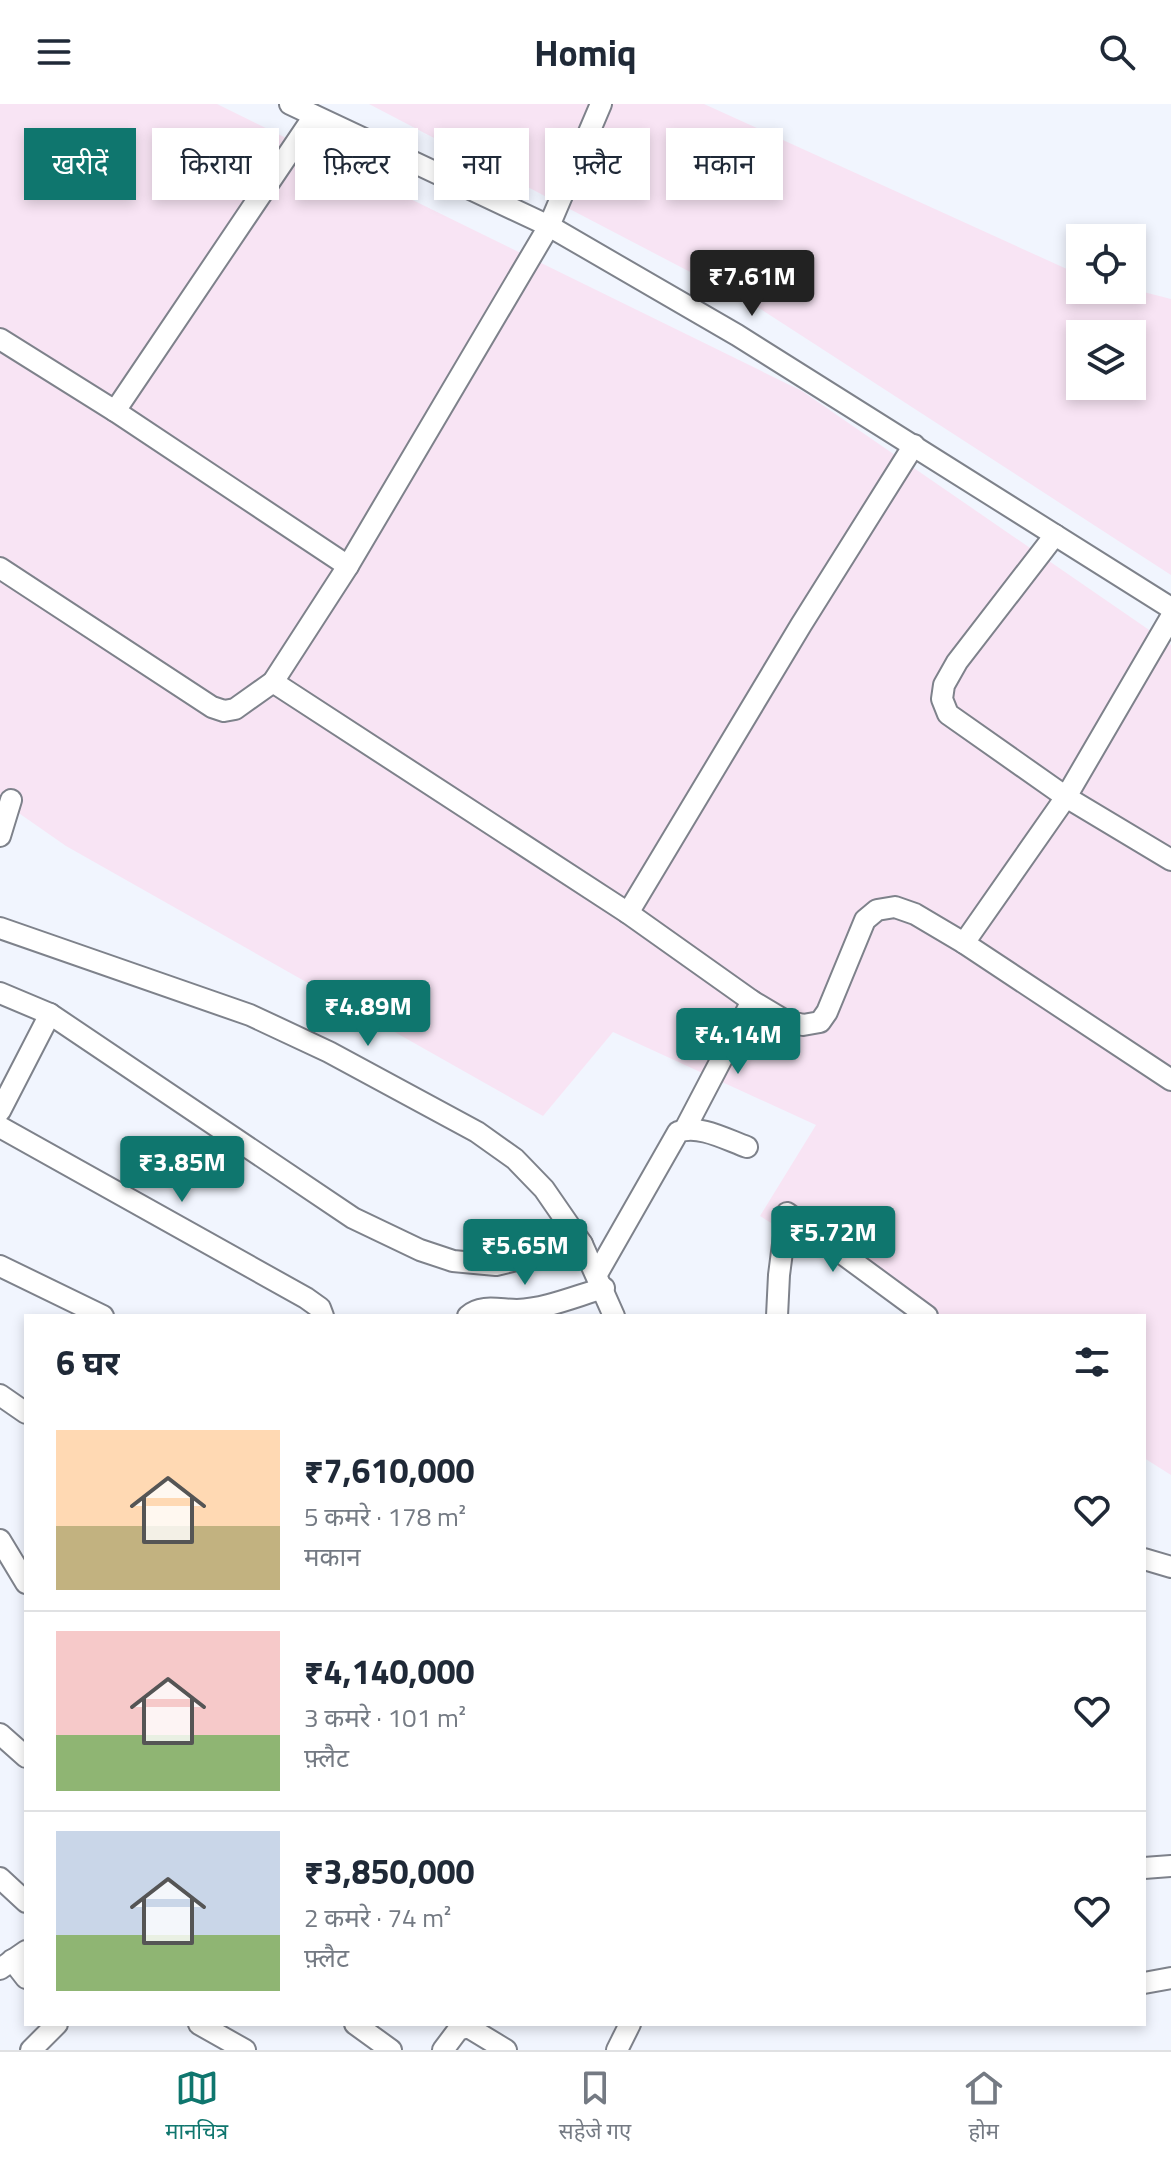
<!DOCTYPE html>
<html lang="hi">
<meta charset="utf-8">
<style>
:root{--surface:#fff;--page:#f6f6f7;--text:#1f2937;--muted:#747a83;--line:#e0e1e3;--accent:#0f766e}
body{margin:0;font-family:"Titillium Web","Noto Sans Devanagari",sans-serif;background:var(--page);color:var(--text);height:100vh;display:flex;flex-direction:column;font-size:30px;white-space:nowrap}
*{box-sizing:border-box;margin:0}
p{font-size:26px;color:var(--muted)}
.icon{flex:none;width:44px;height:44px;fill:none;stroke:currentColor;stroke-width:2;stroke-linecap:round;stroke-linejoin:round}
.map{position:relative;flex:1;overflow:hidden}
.side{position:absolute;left:24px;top:1210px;width:1122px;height:712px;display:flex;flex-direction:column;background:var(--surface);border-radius:0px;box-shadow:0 4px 12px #0003}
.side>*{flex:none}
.top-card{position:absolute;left:24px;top:24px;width:1124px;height:72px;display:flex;gap:16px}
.tools{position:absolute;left:1066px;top:120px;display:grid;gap:16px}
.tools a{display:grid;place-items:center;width:80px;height:80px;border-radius:0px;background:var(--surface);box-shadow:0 4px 12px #0003;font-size:40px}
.price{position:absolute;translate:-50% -68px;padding:0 18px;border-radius:8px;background:var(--accent);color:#fff;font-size:26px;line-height:52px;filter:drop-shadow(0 2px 4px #0008)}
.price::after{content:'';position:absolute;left:50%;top:48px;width:24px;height:18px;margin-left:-12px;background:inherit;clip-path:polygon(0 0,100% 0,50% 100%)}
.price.current{background:#222;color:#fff}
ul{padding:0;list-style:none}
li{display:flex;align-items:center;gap:24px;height:200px;padding:0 32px}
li+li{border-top:2px solid var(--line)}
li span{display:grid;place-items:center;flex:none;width:224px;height:160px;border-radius:0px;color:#555}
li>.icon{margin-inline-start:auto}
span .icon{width:96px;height:96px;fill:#fffc;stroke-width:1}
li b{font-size:34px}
h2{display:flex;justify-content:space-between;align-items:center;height:96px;padding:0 32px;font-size:34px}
.chip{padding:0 28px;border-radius:0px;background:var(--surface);box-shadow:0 4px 12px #0003;font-size:28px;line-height:72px}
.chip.current{background:var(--accent);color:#fff}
header{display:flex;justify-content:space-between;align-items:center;height:104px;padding:0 32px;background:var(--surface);font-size:36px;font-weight:700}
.tabs{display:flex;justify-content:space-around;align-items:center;height:112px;border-top:2px solid var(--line);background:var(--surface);font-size:22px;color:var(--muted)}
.tabs a{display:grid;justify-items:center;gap:4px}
.tabs .current{color:var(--accent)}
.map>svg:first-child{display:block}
</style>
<header><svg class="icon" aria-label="menu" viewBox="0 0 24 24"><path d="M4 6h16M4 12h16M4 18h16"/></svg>Homiq<svg class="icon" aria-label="search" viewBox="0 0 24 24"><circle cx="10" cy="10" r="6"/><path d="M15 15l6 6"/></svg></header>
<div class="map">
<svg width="1171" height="1946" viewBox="0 0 1171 1946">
<rect width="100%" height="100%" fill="#f1f5fe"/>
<!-- industrial -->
<g fill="#f8e4f4" fill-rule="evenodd">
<path d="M0,0H217L802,287L1171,541V1371L1144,1354V1212H919L760,1112L816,1021L613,928L543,1012L66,742L0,696Z"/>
<path d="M369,0H704L1080,171V186L1132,185L1171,195V471L759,204ZM1080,230H1132V282H1080Z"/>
</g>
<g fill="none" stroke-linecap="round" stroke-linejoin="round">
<!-- minor casing -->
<g stroke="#7e828b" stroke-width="24">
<g id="minor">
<path d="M290,0L549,122L737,231L1171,504"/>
<path d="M0,235L115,307L348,462"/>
<path d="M115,307L314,12"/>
<path d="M1055,431L957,558L944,581L942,595L948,610L1066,693L1171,756"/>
<path d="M0,464L212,603L224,607L235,605L273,578L348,462L549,122L601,0"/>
<path d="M273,578L628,809L752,897L784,916L803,921L820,918L827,908L865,816L877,806L895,803L915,810L964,839L1171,976"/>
<path d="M0,732L11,696"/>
<path d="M628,809L801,521L914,341"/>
<path d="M0,824L250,911L329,948L477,1028L515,1055L544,1085L582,1140L614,1212"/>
<path d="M964,839L1066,693L1171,513"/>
<path d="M0,889L50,910L353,1114L420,1146L453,1157L496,1161L582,1140"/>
<path d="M0,1007L50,910"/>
<path d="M0,1023L306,1194L320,1204L323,1212"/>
<path d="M685,1025L752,897"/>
<path d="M0,1162L103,1212"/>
<path d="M597,1170L678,1028C699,1020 727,1036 747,1043"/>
<path d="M468,1212C481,1200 500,1206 517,1206C546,1205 576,1192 604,1184"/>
<path d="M777,1212L779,1171L787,1109L927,1212"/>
<path d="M0,1291L26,1309"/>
<path d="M0,1436L26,1479"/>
<path d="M1144,1455L1171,1463"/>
<path d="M0,1630L26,1653"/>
<path d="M1144,1764L1171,1762"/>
<path d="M0,1774L26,1798"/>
<path d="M12,1856L26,1874"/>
<path d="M0,1865L26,1847"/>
<path d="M1144,1879L1171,1874"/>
<path d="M199,1920L245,1946"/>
<path d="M355,1920L391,1946"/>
<path d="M31,1946L57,1920"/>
<path d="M443,1946L458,1926L468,1923L506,1946"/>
<path d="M617,1946L630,1920"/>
</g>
</g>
<!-- minor -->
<use href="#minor" stroke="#fff" stroke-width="20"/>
</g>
</svg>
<div class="tools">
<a><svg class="icon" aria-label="locate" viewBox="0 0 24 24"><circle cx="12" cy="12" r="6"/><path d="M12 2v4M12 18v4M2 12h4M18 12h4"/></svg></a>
<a><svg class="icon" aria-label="layers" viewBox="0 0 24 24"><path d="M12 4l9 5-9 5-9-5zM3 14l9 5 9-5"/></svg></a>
</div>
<b class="price current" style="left:752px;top:214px">₹7.61M</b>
<b class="price" style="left:368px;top:944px">₹4.89M</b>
<b class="price" style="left:738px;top:972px">₹4.14M</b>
<b class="price" style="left:182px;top:1100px">₹3.85M</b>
<b class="price" style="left:833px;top:1170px">₹5.72M</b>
<b class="price" style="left:525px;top:1183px">₹5.65M</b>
<div class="top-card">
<a class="chip current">खरीदें</a>
<a class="chip">किराया</a>
<a class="chip">फ़िल्टर</a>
<a class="chip">नया</a>
<a class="chip">फ़्लैट</a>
<a class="chip">मकान</a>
</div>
<section class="side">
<h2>6 घर<svg class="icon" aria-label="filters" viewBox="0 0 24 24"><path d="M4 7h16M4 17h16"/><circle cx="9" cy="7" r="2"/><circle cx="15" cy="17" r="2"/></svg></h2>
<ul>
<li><span style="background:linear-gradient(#ffd9b3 60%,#c2b280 0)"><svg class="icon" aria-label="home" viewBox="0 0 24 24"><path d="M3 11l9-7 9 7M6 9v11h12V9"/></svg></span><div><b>₹7,610,000</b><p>5 कमरे · 178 m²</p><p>मकान</p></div><svg class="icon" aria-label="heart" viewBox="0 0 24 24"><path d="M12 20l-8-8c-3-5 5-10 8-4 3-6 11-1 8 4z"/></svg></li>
<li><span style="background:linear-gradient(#f6c9c9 65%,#8fb573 0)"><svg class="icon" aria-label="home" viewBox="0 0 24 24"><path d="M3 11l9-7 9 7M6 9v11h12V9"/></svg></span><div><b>₹4,140,000</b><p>3 कमरे · 101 m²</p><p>फ़्लैट</p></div><svg class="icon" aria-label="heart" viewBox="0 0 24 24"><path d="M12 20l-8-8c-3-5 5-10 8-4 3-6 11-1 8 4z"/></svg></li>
<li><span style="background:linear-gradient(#c9d6e8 65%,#8fb573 0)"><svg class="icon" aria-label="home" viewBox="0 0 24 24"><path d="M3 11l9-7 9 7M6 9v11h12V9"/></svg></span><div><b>₹3,850,000</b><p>2 कमरे · 74 m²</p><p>फ़्लैट</p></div><svg class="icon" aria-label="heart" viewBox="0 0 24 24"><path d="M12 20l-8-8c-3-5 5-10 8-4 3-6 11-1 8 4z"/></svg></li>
</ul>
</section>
</div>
<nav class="tabs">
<a class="current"><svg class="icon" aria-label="map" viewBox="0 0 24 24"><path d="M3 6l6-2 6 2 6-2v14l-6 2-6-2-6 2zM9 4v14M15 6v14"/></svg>मानचित्र</a>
<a><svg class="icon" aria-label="saved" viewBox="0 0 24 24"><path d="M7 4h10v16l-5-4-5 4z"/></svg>सहेजे गए</a>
<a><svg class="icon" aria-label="home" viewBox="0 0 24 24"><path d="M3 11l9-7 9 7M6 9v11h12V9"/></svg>होम</a>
</nav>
